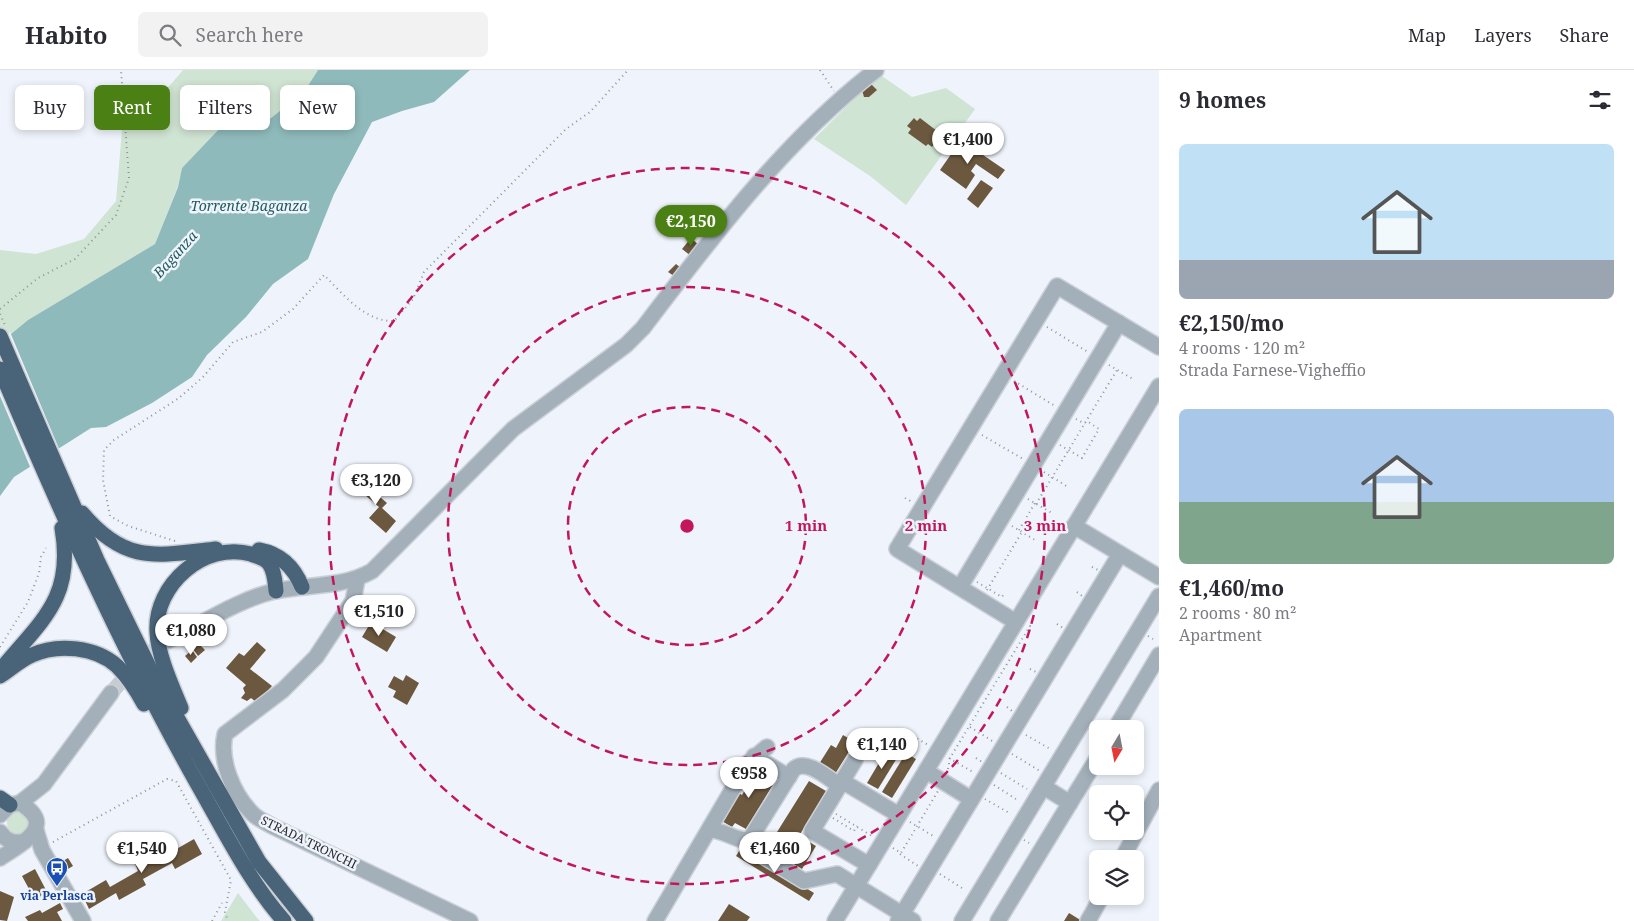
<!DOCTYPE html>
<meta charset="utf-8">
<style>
:root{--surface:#fff;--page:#f2f2f3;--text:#2b2b33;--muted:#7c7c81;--line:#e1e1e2;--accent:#4b8015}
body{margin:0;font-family:"Noto Serif",serif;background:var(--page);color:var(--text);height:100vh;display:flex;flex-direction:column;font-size:19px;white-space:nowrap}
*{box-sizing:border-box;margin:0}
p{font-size:16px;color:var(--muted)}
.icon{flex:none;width:28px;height:28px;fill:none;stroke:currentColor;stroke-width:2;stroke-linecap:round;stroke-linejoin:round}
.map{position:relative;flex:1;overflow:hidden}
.panel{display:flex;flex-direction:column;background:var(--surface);width:475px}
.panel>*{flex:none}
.top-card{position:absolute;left:15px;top:15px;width:475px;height:45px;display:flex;gap:10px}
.needle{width:32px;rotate:190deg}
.controls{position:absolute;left:1089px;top:650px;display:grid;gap:10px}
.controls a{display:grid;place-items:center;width:55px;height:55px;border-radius:8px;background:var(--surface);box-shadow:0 2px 8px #0003;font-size:25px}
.price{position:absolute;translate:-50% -42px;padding:0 11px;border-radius:18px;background:#fff;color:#222;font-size:16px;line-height:32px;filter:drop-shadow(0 1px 2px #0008)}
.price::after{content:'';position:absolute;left:50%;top:30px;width:15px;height:11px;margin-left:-8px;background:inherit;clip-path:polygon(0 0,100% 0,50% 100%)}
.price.active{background:var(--accent);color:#fff}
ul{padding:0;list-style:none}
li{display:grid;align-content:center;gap:10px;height:265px;padding:0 20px}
li span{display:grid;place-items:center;height:155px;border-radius:8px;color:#555}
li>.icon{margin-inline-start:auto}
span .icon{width:90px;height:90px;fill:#fffc;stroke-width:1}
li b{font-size:21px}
h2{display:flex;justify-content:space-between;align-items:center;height:60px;padding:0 20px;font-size:21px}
.tag{padding:0 18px;border-radius:8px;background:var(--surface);box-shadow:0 2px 8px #0003;font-size:18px;line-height:45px}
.tag.active{background:var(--accent);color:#fff}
header{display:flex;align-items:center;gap:30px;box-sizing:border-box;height:70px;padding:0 25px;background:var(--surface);border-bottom:1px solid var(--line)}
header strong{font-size:24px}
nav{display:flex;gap:28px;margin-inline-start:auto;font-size:18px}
.search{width:350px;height:45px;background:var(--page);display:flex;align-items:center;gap:12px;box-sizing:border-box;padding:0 18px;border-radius:8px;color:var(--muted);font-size:19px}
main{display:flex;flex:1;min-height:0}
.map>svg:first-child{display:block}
</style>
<header>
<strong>Habito</strong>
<div class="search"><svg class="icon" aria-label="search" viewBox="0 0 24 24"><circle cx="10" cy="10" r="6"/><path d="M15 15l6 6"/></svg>Search here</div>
<nav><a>Map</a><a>Layers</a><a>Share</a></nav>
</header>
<main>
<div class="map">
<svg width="1159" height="851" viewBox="0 0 1159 851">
<rect width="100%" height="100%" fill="#eff3fb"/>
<!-- green -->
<g fill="#d0e4d3">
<path d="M183,0H318L304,22L271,48L220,58L182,98L178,116L155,174L28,250L0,273V180L36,184L84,169L116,131L122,60L166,20Z"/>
<path d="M879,4L912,27L946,18L975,39L906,135L870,106L814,69Z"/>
<circle cx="18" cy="753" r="11"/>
<path d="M238,823L258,849L260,851H221Z"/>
</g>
<!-- water -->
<path fill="#8fbabb" d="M318,0H470L434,32L402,41L372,52L334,124L308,189L273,214L246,247L207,285L192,307L152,333L106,357L91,358L14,407L0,426V273L28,250L155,174L178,117L182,98L220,58L271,48L304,22Z"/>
<!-- pier -->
<path fill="#eff3fb" d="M10,262L60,381L31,399L0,326V270Z"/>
<!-- building -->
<g fill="#6c583f">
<path d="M870,13L877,20L869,27H864L862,20Z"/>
<path d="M914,48L917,51L920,48L937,61L935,64L939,67L932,77L928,74L926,76L908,63L911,59L907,56Z"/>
<path d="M961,70L1005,100L998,109L976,94L971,101L975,105L966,119L940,100Z"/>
<path d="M981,110L993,118L978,138L967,129Z"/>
<path d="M691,168L700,176L691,186L682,179Z"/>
<path d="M676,194L681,198L674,206L668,202Z"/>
<path d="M355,406L387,433L382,438L396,451L386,463L369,448L379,437L350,412Z"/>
<path d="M371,552L396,567L387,582L362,567Z"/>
<path d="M257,572L266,580L250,599L272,616L259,630L256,632L251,628L247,631L241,628L245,623L243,618L246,615L226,598L239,583L244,586Z"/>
<path d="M199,574L205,580L198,586L193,579Z"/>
<path d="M192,580L197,587L191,593L185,586Z"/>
<path d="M406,605L419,613L407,635L393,627L396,621L388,617L394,606L403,611Z"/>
<path d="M843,665L855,672L835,704L819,694L831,675L836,678Z"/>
<path d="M886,681L897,688L878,719L867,713Z"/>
<path d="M906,683L916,689L892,728L882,722Z"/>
<path d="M754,698L777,708L746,759L735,753L732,757L720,750L739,723L742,725L745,720L742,718Z"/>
<path d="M809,711L826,721L799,766L816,776L802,799L767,778Z"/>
<path d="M194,769L202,784L175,799L172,793L143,809L146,815L119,830L116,823L89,839L82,824L106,810L110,817L138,801L135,794L163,779L166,785Z"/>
<path d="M741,778L814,823L809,831L736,786Z"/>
<path d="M68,788L73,796L61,803L56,795Z"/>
<path d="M35,799L47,822L35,830L22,806Z"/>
<path d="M0,821L14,827L7,851L0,850Z"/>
<path d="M60,833L63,839L57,842L62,851H28L25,847L40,840L42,843Z"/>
<path d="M729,834L750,847L747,851H718Z"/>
<path d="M1069,843L1082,851H1064Z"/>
</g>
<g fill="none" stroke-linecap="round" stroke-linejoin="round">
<!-- minor-tunnel -->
<path stroke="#c7cbd2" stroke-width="15" stroke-dasharray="15 8" stroke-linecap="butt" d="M111,623L141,589L167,571"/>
<!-- minor casing -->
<g stroke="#cbcfd6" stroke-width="18">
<g id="minor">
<path d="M1074,456L1159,507"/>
<path d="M357,510L353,531L316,587L283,620L225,664C219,690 233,724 252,743C257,749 266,752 272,756L470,851"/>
<path d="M960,517L1119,253"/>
<path d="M1016,552L897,479L1057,216L1159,277"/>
<path d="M167,571C200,555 239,529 275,521C309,514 342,518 372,501L513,359L626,275L643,258C712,167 785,70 876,0"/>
<path d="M1115,659L1159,585"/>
<path d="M754,686L789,707"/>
<path d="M855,690L812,761L869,795"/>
<path d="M926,701L971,729"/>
<path d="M842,711L899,745"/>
<path d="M1044,717L1070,733"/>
<path d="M20,733L44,714L111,623"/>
<path d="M0,745L10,735L20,733C58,756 21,774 0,788"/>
<path d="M36,760L42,780L83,851"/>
<path d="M709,760C724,759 737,773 750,769L793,700C805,687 828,708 840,716"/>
<path d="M0,762C6,771 14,774 25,771"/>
<path d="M748,770L758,783L804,811L837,804L913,851"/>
<path d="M1122,789L1159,720"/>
<path d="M655,851L748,693L767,677"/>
<path d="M835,851L1159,316"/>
<path d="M898,851L1120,484"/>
<path d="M962,851L1159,526"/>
<path d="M998,851L1098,687"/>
<path d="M1088,851L1102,826"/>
</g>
</g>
<!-- highway casing -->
<g stroke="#cbcfd6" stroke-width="18">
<g id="highway">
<path d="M0,266L97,490L154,607L259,792L306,851"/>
<path d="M0,299C60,441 122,580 197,713C224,760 248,810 284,851"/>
<path d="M82,443C125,494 155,486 216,479"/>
<path d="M259,480C281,484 294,497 302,517"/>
<path d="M3,597C43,549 74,527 62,458"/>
<path d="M0,606C11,599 20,590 32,585C58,573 96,577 117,596C128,607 137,621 144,634"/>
<path d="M181,638C172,616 158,586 157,562C154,515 204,471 251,484C258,487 266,488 270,495C275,503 275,512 276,521"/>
<path d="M0,728L10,735"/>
</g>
</g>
<!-- path -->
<g stroke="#909399" stroke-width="2" stroke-dasharray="1 4" stroke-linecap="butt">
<path d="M820,0L834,21"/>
<path d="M0,239L38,208L75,189L116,145L129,108L121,0"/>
<path d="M0,244L5,255"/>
<path d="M1047,257L1088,282"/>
<path d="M1109,295L1133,309"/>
<path d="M1014,311L1055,336"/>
<path d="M1076,349L1085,354"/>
<path d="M982,365L1023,389"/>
<path d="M1060,375L1082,388L1099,359L1087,351"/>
<path d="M1044,402L1068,417"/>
<path d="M905,428L912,432"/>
<path d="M1028,429L1052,443"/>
<path d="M1036,434L1117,300"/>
<path d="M1012,456L1035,470"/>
<path d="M1019,460L1035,433"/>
<path d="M175,471L128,456L110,446L103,410L104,380L114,370L179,328L203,307L233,272L262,262L293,239L324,205C343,224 365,252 394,251L413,229L424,202L566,59L590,42L628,0"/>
<path d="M1092,497L1098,500"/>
<path d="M977,512L1002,527L1004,523"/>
<path d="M987,520L1022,462"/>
<path d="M1077,522L1082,526"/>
<path d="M1057,554L1063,558"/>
<path d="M1148,566L1153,569"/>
<path d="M0,577L28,532L39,503L41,487L46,478"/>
<path d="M1030,599L1036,602"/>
<path d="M1007,637L1012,641"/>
<path d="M970,657L994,672"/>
<path d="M1026,665L1052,680"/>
<path d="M913,666L928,675"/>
<path d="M1012,684L1040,701"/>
<path d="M949,688L973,702"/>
<path d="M976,688L982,692"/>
<path d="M948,699L950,688L1030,556L1028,555"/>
<path d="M1001,703L1027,719"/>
<path d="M994,715L1019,731"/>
<path d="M985,729L1011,744"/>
<path d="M836,744L872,766"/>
<path d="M833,748L854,761L857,756"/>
<path d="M910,752L935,767"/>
<path d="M1024,770L1029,773"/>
<path d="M53,772L167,709L176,711L231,810L225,842L228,851"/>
<path d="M893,778L901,783L938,721"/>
<path d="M900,784L918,796"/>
<path d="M940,804L965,820"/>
<path d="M212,851L222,833"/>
</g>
<!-- minor -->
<use href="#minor" stroke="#a3b0ba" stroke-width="15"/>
<!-- highway -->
<use href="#highway" stroke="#496378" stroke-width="15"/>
</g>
<!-- distance rings -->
<g fill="none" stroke="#c2185b" stroke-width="2.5" stroke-dasharray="9 6">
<circle cx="687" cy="456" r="119"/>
<circle cx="687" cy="456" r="239"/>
<circle cx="687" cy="456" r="358"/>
</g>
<!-- icons -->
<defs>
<g id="bus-pin" transform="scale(1.125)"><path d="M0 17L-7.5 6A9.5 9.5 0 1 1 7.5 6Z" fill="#1a4fb4" stroke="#eff3fb"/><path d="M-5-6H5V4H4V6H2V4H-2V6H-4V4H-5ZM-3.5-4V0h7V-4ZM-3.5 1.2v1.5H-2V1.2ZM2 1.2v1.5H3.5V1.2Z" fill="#fff"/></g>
</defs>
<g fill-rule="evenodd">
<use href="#bus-pin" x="57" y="798"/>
</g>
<g text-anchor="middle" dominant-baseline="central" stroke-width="5" stroke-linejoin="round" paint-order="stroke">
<!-- street labels -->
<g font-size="12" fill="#282a2d" stroke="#eff3fb">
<text transform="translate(309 772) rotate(26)">STRADA TRONCHI</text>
</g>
<!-- transit labels -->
<g font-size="12" font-weight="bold" fill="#164399" stroke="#eff3fb">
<text x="57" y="825">via Perlasca</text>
</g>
<!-- water labels -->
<g font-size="14" font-style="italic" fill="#1f5b5c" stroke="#eff3fb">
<text x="249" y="135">Torrente Baganza</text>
<text transform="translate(175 184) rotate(-48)">Baganza</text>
</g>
</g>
<circle cx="687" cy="456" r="8" fill="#c2185b" stroke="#eff3fb" stroke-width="2.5"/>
<g font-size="15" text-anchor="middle" font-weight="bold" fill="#c2185b" stroke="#eff3fb" stroke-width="5" stroke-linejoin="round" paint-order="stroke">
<text x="806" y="461">1 min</text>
<text x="926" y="461">2 min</text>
<text x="1045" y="461">3 min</text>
</g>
</svg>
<div class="controls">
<a><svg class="needle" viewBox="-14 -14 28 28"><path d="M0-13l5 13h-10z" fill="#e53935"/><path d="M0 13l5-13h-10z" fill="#7c7c81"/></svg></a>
<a><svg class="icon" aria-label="locate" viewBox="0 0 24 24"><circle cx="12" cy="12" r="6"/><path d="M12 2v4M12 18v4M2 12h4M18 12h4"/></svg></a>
<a><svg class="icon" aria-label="layers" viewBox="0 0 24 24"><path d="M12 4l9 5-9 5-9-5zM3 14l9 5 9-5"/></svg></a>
</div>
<b class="price" style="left:968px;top:95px">€1,400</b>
<b class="price active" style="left:691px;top:177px">€2,150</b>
<b class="price" style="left:376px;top:436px">€3,120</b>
<b class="price" style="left:379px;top:567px">€1,510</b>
<b class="price" style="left:191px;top:586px">€1,080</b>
<b class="price" style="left:882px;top:700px">€1,140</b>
<b class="price" style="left:749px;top:729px">€958</b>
<b class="price" style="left:142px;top:804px">€1,540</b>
<b class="price" style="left:775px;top:804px">€1,460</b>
<div class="top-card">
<a class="tag">Buy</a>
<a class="tag active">Rent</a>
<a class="tag">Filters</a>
<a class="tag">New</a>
</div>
</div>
<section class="panel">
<h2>9 homes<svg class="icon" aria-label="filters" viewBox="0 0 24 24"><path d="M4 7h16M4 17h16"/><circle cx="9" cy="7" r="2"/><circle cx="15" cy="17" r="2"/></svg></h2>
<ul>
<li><span style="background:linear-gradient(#bfe0f5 75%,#9aa5b1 0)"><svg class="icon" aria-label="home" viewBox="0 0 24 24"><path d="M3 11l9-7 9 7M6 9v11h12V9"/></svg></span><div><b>€2,150/mo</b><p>4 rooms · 120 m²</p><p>Strada Farnese-Vigheffio</p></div></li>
<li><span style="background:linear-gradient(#a9c7e8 60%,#7fa58c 0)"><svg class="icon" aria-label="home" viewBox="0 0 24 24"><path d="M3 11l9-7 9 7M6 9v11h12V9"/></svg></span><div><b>€1,460/mo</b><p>2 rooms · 80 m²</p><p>Apartment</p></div></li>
</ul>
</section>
</main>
